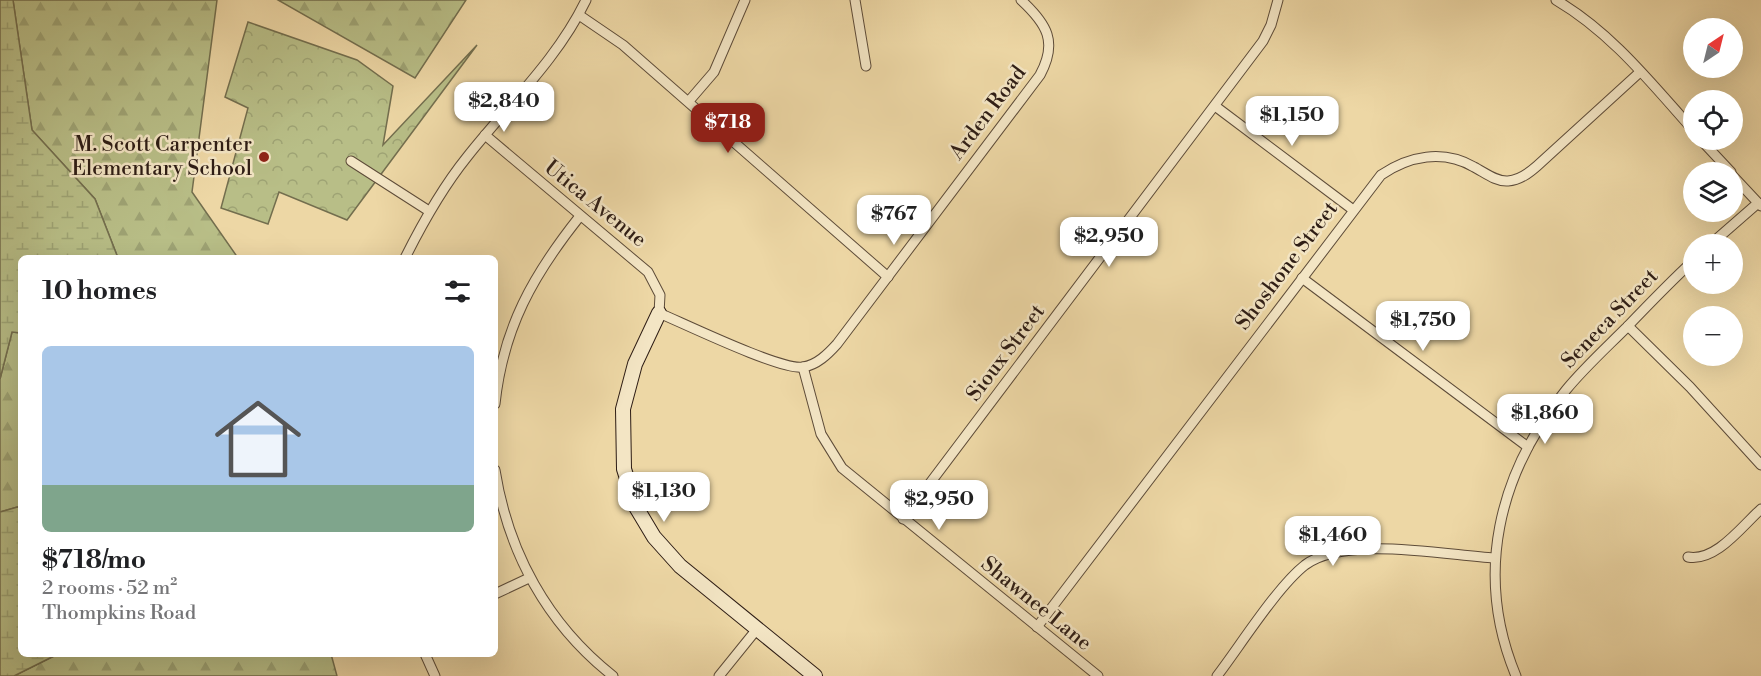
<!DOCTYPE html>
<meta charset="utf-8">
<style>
:root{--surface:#fff;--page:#f6f6f6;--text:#202124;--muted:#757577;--line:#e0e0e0;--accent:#8f2418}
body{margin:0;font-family:"Libre Bodoni",serif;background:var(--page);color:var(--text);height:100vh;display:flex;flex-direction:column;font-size:22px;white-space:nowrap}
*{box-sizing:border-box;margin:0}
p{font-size:20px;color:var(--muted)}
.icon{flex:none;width:33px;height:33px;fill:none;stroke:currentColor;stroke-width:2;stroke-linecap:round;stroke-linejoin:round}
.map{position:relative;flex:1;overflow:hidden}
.panel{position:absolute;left:18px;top:255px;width:480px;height:402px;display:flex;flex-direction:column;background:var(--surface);border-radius:9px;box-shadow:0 6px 24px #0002}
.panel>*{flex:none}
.needle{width:39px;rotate:35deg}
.fabs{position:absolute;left:1683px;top:18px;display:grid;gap:12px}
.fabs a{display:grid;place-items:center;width:60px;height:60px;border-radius:50%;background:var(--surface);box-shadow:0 6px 24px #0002;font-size:30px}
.price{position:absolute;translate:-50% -51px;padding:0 14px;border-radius:12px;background:#fff;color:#222;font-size:20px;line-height:39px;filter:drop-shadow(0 2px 3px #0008)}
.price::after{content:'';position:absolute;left:50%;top:36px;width:18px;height:14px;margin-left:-9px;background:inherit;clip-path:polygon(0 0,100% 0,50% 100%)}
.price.current{background:var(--accent);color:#fff}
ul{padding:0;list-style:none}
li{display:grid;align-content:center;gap:12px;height:318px;padding:0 24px}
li+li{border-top:2px solid var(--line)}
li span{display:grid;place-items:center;height:186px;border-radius:9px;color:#555}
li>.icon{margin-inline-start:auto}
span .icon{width:108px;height:108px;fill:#fffc;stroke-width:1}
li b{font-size:26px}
h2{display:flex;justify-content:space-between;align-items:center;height:72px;padding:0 24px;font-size:26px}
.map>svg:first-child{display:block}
</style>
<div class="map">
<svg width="1761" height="676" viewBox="0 0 1761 676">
<defs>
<pattern id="forest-firs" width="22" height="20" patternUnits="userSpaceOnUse" patternTransform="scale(1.5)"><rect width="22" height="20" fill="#b8be87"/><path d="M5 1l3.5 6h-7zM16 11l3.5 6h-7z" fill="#9ea374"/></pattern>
<pattern id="wetland-marsh" width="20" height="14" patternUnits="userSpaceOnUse" patternTransform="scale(1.5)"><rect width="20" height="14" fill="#b8be87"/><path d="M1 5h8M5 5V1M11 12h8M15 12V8" fill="none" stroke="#9ea374"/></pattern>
<pattern id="park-crowns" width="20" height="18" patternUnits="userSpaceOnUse" patternTransform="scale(1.5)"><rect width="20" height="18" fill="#b8be87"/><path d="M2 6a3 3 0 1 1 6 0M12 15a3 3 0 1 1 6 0" fill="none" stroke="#9ea374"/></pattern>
</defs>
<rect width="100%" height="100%" fill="#edd7a5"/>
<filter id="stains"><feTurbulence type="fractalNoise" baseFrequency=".00333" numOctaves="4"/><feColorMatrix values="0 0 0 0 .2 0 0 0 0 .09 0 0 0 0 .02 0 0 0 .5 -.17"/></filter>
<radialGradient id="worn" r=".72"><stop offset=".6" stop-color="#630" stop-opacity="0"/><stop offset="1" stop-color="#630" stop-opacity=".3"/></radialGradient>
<!-- forest -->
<g fill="url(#forest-firs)" stroke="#736e4e" stroke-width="1.5">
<path d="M13,0H217L192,192L238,258H118L95,199L32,130Z"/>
<path d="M278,0H466L415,78Z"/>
<path d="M12,332L21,333V506L0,512V379Z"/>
<path d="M58,654H331L337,676H14Z"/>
</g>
<!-- wetland -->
<g fill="url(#wetland-marsh)" stroke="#736e4e" stroke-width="1.5">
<path d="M0,0H13L32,130L95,199L118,258H21V333L12,332L0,379Z"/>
<path d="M21,506V654H58L14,676H0V512Z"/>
</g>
<!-- park -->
<path fill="url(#park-crowns)" stroke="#736e4e" stroke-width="1.5" d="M248,22L357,60L393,86L383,145L477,45L347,220L279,192L268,224L221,208L248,108L225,97Z"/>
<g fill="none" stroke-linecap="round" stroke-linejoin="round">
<!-- street casing -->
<g stroke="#5e4c39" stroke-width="11">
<g id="street">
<path d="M855,0L866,66"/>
<path d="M1556,0C1612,33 1651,83 1694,131"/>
<path d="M579,15L623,45L888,277"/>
<path d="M689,101L714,72L745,0"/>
<path d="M1215,106L1352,209"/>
<path d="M485,135L648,272L660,295L659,313C685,324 782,371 803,367C817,365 828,354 837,344L1040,75C1058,42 1047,24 1021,0"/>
<path d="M1701,140L1731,172"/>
<path d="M351,161L429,211"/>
<path d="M1732,175L1761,206"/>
<path d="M1711,244L1758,203"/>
<path d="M405,258C423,222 442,188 467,157C508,105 557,60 586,0"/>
<path d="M1302,278L1528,447"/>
<path d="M1628,326L1690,387L1761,465"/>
<path d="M803,367L821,434L842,468L1098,676"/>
<path d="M495,404C503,328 533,275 580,216"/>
<path d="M495,470C508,552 547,624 613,676"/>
<path d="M903,519L1263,41L1271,25L1278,0"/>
<path d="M1688,557C1716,562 1742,526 1761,509"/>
<path d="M495,594L529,578"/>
<path d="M1037,627L1381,175C1409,156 1443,149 1474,167C1484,172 1496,182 1508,181C1520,180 1529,173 1537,166L1640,72"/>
<path d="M425,654L435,676"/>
<path d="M719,676L757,629"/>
<path d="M1217,676C1240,646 1277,587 1305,565C1345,535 1445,555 1494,558"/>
<path d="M1516,676C1474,575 1498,474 1566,390C1584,368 1606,348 1626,328C1648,305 1670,282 1694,260"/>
</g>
</g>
<!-- secondary casing -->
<g stroke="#2e1d15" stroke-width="16">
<path id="secondary" d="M659,313L635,364L623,409L624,469L636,507L654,537L680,566L815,676"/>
</g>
<!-- street -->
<use href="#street" stroke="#f3e5c4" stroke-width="9"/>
<!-- secondary -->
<use href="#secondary" stroke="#f3e5c4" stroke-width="14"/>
</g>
<!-- markers -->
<circle fill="#8f2418" stroke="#f3e5c4" stroke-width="2" cx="264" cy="157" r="6"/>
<g text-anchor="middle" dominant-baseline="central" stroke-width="5" stroke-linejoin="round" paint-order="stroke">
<!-- street labels -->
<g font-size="21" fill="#2e1d15" stroke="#f3e5c4">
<text transform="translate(988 113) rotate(-53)">Arden Road</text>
<text transform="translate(595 204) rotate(39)">Utica Avenue</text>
<text transform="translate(1287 266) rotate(-53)">Shoshone Street</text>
<text transform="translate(1610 319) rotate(-46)">Seneca Street</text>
<text transform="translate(1006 353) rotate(-53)">Sioux Street</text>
<text transform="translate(1036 604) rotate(39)">Shawnee Lane</text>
</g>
<!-- poi labels -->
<g font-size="21" fill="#2e1d15" stroke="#f3e5c4" text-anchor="end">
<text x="252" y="145">M. Scott Carpenter<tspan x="252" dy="24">Elementary School</tspan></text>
</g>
</g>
<rect width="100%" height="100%" filter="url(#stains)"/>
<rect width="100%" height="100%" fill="url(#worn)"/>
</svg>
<div class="fabs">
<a><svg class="needle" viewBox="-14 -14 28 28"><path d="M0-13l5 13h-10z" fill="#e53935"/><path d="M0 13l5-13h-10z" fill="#757577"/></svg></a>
<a><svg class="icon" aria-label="locate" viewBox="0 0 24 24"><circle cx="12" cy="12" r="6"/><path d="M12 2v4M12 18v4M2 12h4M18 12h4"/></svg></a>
<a><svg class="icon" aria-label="layers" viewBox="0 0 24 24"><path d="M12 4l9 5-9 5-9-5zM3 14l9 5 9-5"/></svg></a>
<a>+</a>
<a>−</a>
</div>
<b class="price" style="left:504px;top:133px">$2,840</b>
<b class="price" style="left:1292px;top:147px">$1,150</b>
<b class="price current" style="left:728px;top:154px">$718</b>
<b class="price" style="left:894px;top:246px">$767</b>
<b class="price" style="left:1109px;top:268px">$2,950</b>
<b class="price" style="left:1423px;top:352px">$1,750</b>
<b class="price" style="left:1545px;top:445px">$1,860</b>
<b class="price" style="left:664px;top:523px">$1,130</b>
<b class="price" style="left:939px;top:531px">$2,950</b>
<b class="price" style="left:1333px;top:567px">$1,460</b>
<section class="panel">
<h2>10 homes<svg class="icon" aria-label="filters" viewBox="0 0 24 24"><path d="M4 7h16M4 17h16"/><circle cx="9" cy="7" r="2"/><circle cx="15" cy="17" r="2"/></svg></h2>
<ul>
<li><span style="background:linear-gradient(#a9c7e8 75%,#7fa58c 0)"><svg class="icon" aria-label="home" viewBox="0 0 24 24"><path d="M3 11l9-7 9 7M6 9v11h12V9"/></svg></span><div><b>$718/mo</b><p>2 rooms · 52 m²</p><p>Thompkins Road</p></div></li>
</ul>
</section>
</div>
